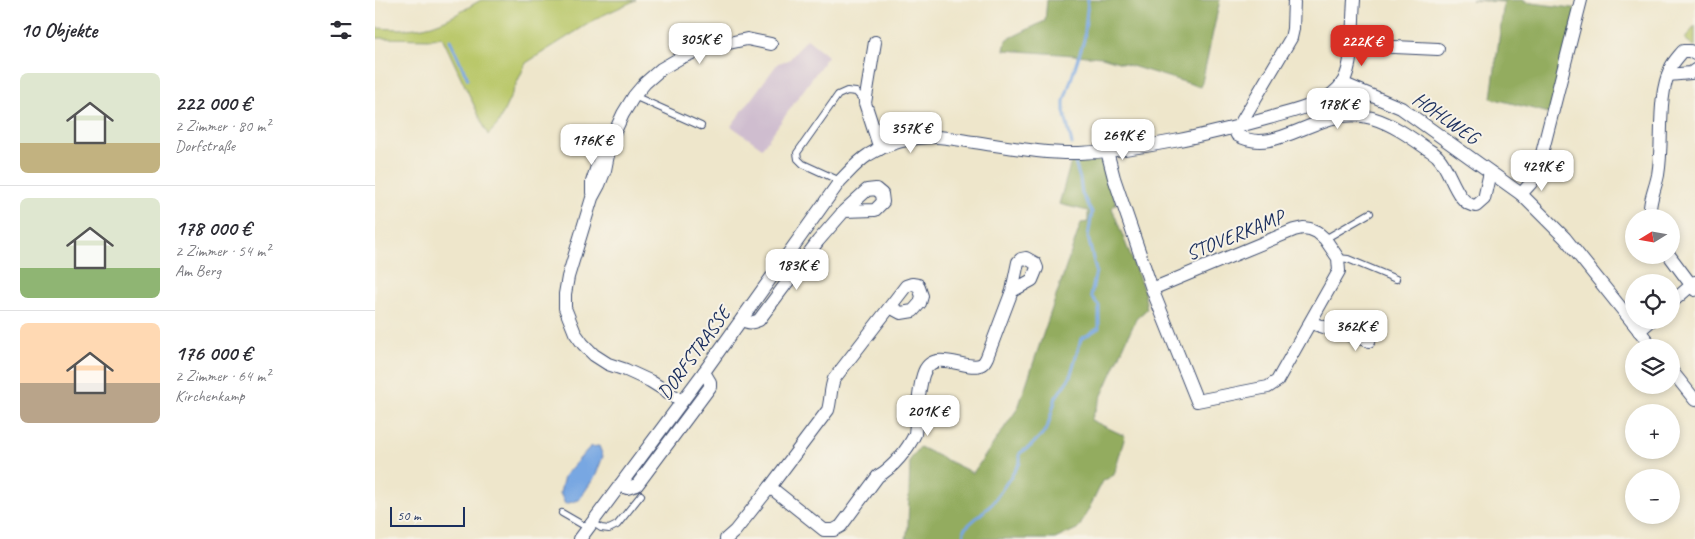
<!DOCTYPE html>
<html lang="de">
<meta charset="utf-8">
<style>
:root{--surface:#fff;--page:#f7f7f7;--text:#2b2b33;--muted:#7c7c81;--line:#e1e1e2;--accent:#d93025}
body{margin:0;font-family:Caveat,sans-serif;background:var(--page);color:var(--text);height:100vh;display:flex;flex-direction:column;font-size:19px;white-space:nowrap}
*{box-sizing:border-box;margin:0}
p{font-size:16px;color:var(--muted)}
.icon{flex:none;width:28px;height:28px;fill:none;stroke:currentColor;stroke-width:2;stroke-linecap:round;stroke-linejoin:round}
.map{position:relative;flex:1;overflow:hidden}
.side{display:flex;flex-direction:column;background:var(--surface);width:375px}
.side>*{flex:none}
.needle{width:32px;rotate:259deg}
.controls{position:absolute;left:1250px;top:209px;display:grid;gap:10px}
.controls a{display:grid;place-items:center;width:55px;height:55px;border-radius:50%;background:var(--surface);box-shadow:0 2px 8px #0003;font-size:25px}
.scale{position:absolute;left:15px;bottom:12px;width:75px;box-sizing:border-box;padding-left:5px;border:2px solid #1b2f5e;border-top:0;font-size:14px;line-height:18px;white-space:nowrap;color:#1b2f5e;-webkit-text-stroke:4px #f7f3e8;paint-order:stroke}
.price{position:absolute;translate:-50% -42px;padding:0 11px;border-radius:10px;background:#fff;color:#222;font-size:16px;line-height:32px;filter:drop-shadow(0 1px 2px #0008)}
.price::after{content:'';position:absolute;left:50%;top:30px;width:15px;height:11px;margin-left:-8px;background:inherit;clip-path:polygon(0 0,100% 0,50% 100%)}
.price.on{background:var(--accent);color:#fff}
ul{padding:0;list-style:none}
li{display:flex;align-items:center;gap:15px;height:125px;padding:0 20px}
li+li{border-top:1px solid var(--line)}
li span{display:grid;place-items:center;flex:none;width:140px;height:100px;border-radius:8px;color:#555}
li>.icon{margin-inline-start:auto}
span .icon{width:60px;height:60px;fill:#fffc;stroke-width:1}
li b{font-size:21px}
h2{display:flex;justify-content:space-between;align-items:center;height:60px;padding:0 20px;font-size:21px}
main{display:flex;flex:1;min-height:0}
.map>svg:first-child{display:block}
</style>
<main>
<section class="side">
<h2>10 Objekte<svg class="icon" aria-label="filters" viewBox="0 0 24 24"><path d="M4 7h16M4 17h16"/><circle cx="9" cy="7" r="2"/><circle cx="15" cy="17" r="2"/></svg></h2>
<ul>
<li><span style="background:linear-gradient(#dfe7d0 70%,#c2b280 0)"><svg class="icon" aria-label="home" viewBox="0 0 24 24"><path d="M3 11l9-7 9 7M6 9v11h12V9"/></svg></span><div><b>222 000 €</b><p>2 Zimmer · 80 m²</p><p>Dorfstraße</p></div></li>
<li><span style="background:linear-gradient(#dfe7d0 70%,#8fb573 0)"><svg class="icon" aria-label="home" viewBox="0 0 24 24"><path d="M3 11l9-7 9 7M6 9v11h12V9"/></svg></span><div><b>178 000 €</b><p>2 Zimmer · 54 m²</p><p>Am Berg</p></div></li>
<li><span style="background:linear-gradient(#ffd9b3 60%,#b9a48a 0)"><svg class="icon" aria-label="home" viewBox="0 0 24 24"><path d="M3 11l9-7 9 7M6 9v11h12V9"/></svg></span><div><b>176 000 €</b><p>2 Zimmer · 64 m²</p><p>Kirchenkamp</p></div></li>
</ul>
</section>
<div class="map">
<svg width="1320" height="539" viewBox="0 0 1320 539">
<rect width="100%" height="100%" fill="#f7f3e8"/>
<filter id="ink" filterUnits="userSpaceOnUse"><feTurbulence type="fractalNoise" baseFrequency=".02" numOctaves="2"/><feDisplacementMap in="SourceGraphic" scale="10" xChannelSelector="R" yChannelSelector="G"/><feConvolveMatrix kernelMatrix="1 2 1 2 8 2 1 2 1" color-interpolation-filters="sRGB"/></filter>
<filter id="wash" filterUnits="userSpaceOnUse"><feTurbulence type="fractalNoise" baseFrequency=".0096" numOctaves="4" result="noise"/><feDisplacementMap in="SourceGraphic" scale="20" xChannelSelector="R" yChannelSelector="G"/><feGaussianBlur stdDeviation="1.12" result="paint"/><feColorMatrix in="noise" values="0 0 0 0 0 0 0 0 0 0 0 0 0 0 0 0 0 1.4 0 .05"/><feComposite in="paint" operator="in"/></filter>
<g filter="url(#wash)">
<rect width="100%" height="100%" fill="#eee6cb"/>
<!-- industrial -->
<path fill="#cfbdcf" d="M432,39L453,56L387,148L356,126L403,63L414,60Z"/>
<!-- green -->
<g fill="#bac86a" stroke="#6a7c64">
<path d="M106,0H261L224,17L151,63L123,124L113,135L67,37L57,39L0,38V28C22,29 44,31 65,22C79,17 93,7 106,0Z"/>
<path d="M1320,26V47L1310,39Z"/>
</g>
<!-- forest -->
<g fill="#93ac5e" stroke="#576e5e">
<path d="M672,0H845L826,87L727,57L629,50L631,40L670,21Z"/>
<path d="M1097,0H1149V2L1205,9L1178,114L1116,98L1129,2Z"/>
<path d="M728,161L741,204L737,208L769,291L772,309L761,319L716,420L750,436L739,475L728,481L704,528L680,539H531L533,527L535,460L545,447L598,473L643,408L706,223L713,222V211L684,204L696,162Z"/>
</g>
<!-- water -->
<path fill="#78a7e2" stroke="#4a6ba0" d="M224,446L228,456L221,475L204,500L190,504L185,493L189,476L215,447Z"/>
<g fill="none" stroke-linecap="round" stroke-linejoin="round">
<!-- stream -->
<g stroke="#78a7e2" stroke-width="3">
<path d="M75,40L93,79"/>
<path d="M697,144L689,111V101L709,40L713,0"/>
<path d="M588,539L589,529L617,504L645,463V453L656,446L672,429L681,397L695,377L706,339L724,328V306L716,296L721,271L713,237L717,212L707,194L705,179L700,163"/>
</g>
</g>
</g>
<g filter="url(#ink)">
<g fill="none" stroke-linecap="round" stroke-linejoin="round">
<!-- service casing -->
<g stroke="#3b4a6e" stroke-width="8">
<g id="service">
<path d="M259,96L326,126"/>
<path d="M1163,172L1178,162"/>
<path d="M465,181L428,164L423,159L422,153L463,95L472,91L481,92L489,101"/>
<path d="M950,239L995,213"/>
<path d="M963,258L973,259L1021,279"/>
<path d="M187,513L213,528"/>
<path d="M217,522L226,528L234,529L242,525L266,495"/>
</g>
</g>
<!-- minor casing -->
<g stroke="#3b4a6e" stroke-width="14">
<g id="minor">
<path d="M500,42L490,103L505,149"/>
<path d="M976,45L1063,49"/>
<path d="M1293,75L1316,73L1320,70"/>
<path d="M967,83L1026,108L1146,194L1190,238L1278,348"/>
<path d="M868,125L867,121L916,38L918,29L919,0"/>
<path d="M859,128L862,135C903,159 947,102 997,118C1017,124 1034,136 1051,148C1055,151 1060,153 1063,157C1076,170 1081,205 1101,206L1109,199L1115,172"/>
<path d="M236,140L230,170L224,185L217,198L193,277L190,294V308L200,333L208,344L219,355L233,364L251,370L275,381L307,401"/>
<path d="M732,151L739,178L777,289L822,401L893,387L902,381L964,271L963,258L950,239L942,232L935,229L928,228L919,230L777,289"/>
<path d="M217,193V182L227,151L236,140L248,114L259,96L270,83L286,69L305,58L327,49L372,39L396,44"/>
<path d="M1146,194L1156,183L1162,173L1206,0"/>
<path d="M1275,218C1273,203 1280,190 1283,175C1289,140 1281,100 1296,67C1299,61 1304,56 1308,51H1315L1320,54"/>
<path d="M1294,255L1320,290"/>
<path d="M1296,303L1320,282"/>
<path d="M367,319C373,324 377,323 384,320L443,241L469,211L492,190L501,189L507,194L508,202L500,210L469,211"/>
<path d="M936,323L994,341L1001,321"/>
<path d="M1264,331L1277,320"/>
<path d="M1296,370L1320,400"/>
<path d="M245,485L252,488L262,485L335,387V382L329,372"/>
<path d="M395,487L449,530H459L466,526L503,476C518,468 533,449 540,434C542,416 543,392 548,375C557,345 593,373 607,364C610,362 611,359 612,357L637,291L643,262L646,259L651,258L660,263L662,268L657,280L637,291"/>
<path d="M205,539L329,372L465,181C474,172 482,162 493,155C513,143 538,137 561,137C574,137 587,141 599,142C634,147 669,154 704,153C769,150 833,135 894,118C917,111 955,104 968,82C979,64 977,22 979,0"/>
<path d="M351,539L360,531L395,487L453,410C456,400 455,389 459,379L531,286L537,284L543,285L547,296L545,303L538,311L526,313L515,307"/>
</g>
</g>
<!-- service -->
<use href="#service" stroke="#fff" stroke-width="6"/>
<!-- minor -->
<use href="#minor" stroke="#fff" stroke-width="12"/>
</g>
</g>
<g text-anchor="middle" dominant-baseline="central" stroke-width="4" stroke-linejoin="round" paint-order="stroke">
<!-- street labels -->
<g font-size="20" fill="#1b2f5e" stroke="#f7f3e8">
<text transform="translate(1071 118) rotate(35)">HOHLWEG</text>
<text transform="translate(860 235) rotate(-22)">STOVERKAMP</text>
<text transform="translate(319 353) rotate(-54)">DORFSTRASSE</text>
</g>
</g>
</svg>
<div class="controls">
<a><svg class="needle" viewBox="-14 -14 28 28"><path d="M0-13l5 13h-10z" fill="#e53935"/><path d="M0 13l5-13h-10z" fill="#7c7c81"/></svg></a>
<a><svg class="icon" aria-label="locate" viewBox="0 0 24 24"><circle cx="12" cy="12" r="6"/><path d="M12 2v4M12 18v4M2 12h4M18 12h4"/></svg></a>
<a><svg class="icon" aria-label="layers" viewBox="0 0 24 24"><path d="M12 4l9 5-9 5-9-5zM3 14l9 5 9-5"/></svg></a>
<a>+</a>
<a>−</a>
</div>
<div class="scale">50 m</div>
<b class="price" style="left:325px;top:65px">305K €</b>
<b class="price on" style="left:987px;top:67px">222K €</b>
<b class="price" style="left:963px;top:130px">178K €</b>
<b class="price" style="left:536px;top:154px">357K €</b>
<b class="price" style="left:748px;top:161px">269K €</b>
<b class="price" style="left:217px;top:166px">176K €</b>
<b class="price" style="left:1167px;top:192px">429K €</b>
<b class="price" style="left:422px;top:291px">183K €</b>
<b class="price" style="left:981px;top:352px">362K €</b>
<b class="price" style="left:553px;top:437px">201K €</b>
</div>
</main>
